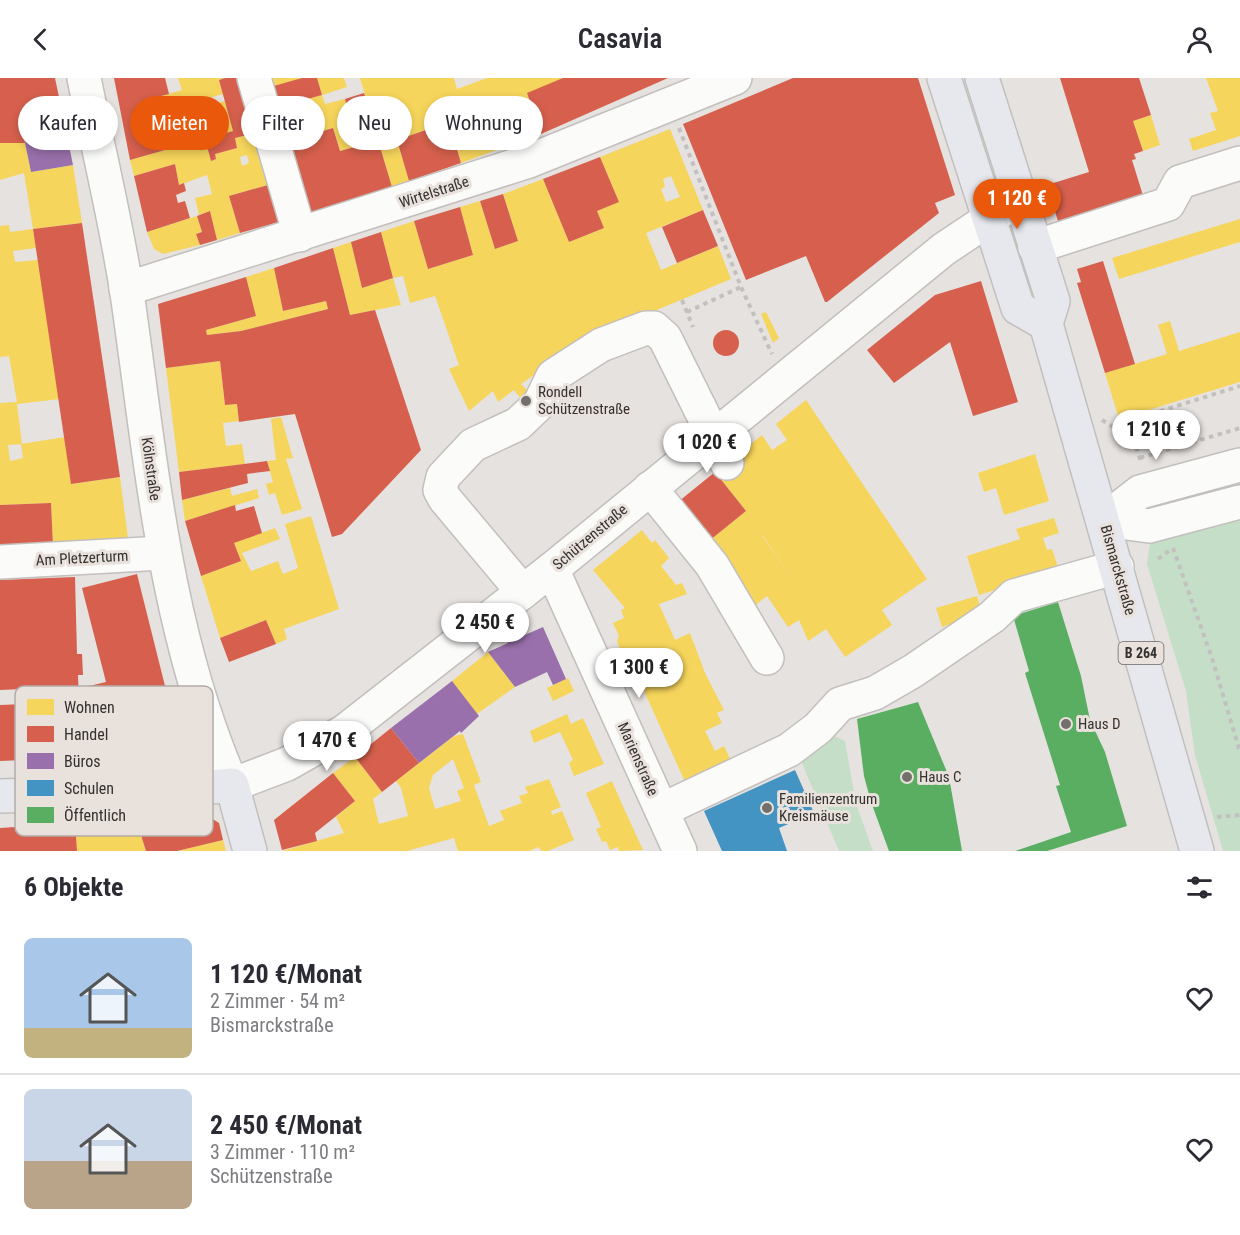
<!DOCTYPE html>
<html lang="de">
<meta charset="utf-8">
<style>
:root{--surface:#fff;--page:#f2f2f3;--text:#2b2b33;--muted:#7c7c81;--line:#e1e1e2;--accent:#ea580c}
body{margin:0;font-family:"Roboto Condensed",sans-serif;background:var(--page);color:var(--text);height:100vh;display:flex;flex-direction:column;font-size:22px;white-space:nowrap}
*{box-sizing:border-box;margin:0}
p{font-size:20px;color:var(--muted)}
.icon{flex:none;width:33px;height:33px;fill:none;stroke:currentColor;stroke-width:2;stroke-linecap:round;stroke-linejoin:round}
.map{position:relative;height:773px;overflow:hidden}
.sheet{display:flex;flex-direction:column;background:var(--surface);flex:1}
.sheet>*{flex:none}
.banner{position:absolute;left:18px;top:18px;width:600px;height:54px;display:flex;gap:12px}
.price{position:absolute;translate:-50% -51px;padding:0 14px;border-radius:21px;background:#fff;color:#222;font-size:20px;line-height:39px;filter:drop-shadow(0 2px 3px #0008)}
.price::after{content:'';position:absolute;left:50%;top:36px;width:18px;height:14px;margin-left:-9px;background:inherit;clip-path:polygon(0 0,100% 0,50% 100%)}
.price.current{background:var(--accent);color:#fff}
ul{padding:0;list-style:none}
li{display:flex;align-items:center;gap:18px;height:150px;padding:0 24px}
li+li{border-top:2px solid var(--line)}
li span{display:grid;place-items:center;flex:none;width:168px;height:120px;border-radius:9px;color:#555}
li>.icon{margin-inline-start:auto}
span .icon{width:72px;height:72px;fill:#fffc;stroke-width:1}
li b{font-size:26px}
h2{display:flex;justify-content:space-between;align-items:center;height:72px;padding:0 24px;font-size:26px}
.pill{padding:0 21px;border-radius:27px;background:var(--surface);box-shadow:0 3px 9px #0003;font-size:21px;line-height:54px}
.pill.current{background:var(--accent);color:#fff}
header{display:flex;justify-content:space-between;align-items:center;height:78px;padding:0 24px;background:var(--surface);font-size:27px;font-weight:600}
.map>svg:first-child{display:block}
</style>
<header><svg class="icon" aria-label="back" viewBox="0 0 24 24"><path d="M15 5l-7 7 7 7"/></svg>Casavia<svg class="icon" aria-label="person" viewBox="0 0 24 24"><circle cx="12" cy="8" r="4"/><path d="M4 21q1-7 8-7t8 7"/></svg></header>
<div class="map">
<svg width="1240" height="773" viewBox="0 0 1240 773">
<rect width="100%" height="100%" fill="#e6e2df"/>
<!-- green -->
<g fill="#c5dec8">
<path d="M1240,427V773H1223L1195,677L1186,613L1147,486L1150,465L1157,456Z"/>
<path d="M826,654L845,663L856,726L873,773H839L799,678Z"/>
</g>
<!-- homes -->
<g fill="#f6d55c" fill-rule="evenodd">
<path d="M178,0H223L219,2L223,16L163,33L161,18L182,12Z"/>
<path d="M267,0H300V1L270,9Z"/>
<path d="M317,0H344L347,9L322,17Z"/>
<path d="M360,0H454L457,11L487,0H563L527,16L541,56L461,85L449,44L397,62L409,103L392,109Z"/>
<path d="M1206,0H1240V58L1193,73L1189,61L1216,52L1210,35L1218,33Z"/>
<path d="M322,17L325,26L345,21L358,68L340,73L333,50L286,64L275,30Z"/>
<path d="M225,23L233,53L205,61L211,83L216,81L215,76L237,70L235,60L260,54L275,105L229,118L240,155L217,162L210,133L199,137L195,120L212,116L207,97L179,107L175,86L134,98L130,82L172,70L165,39ZM247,77L249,85L242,88L240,79Z"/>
<path d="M1151,37L1160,67L1143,73L1133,43Z"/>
<path d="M670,51L703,132L646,155L661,192L718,168L731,201L585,262L521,306L530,315L522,322L514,312L498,324L493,313L469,333L449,291L459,287L435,218L410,225L403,198L393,200L401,227L350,237L333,170L351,164L362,210L393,200L381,154L414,143L428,191L473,177L460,129L480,123L495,171L518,163L503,116L543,101L569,164L604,150L597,133L619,124L600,79ZM671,98L680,119L666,124L661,111L665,109L663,101Z"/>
<path d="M0,65H25L31,94L73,87L82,145L33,151L36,170L13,173L15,184L38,182L60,321L17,326L22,366L8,367L10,383L23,380L21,366L65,359L71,406L120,399L128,460L53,468L51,425L0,427V325L17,324L9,278L0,279V148L9,147L10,154L33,151L24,95L0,102Z"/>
<path d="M197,138L202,154L196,156L200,167L163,176L154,171L147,154Z"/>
<path d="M1240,141V164L1119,201L1112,180Z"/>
<path d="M274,190L283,233L326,223L328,231L241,253L207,257L206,252L256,238L246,199Z"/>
<path d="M766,234L779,260L773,265L761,236Z"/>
<path d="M1170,243L1179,273L1240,254V304L1119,341L1105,295L1167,276L1158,247Z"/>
<path d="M220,283L225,327L237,326L239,343L223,345L226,368L242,366L245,386L179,394L166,290Z"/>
<path d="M806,322L927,501L882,532L892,547L845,579L826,551L808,563L799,542L788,549L767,518L749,532L704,467L746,433L715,394L762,357L772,372L787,362L776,346ZM762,456L794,504L762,457Z"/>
<path d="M281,339L293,380L286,381L302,431L282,437L275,415L269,417L266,406L273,404L267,383L276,382L271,341Z"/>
<path d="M1035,376L1049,423L1004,437L996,410L984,414L978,395Z"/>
<path d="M230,410L232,418L257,411L259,420L185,443L182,422Z"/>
<path d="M311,438L339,531L284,551L287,561L276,566L266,542L220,560L201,498L241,483L234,465L275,450L280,461L242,475L251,493L278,483L283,496L298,490L285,446Z"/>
<path d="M1054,440L1059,455L1043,460L1047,472L1052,471L1059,492L979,517L967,478L1020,461L1016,451Z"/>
<path d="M642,452L652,465L655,462L669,480L661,488L676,507L682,505L687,516L659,526L675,562L690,555L705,595L724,632L717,635L722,645L705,653L715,673L724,668L732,685L686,706L626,573L620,571L617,563L619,558L613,545L624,540L621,532L625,530L593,492Z"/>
<path d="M977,518L982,536L942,549L936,530Z"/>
<path d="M488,574L515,609L477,636L452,603Z"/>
<path d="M568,600L574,613L553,623L547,610Z"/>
<path d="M567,636L571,646L583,640L604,686L574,698L569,685L573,682L560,654L534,665L530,653Z"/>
<path d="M463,656L481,704L474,707L489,748L504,742L500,733L522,725L519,718L528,715L525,709L549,701L561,729L551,733L552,737L562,733L574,762L548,773H541L539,769L529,773H458L454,760L407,773H282L344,755L336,739L355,723L333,695L355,679L382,714L373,721L379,746L408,738L401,710L396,703L454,658ZM453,681L464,710L457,713L461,723L435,731L429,710L433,697Z"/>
<path d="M612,703L621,724L643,772L619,773L618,769L610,772L606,763L602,764L596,751L601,749L586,715Z"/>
<path d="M137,743L146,773H77L75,745Z"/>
<path d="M223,762L226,773H181V772Z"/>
</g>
<!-- shops -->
<g fill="#d6604d">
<path d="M0,0H55L64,43L48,47L50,55L24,60L25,65H0Z"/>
<path d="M114,0H165L169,16L161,18L172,70L130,82Z"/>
<path d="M225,0H244L260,54L235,60L237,70L215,76L216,81L211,83L205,61L233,53L219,2Z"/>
<path d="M302,0H317L322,17L275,30L270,9Z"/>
<path d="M563,0H668L541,56L527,15Z"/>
<path d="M793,0H918L955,117L935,125L939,135L827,224H825L806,178L746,202L683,46Z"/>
<path d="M1060,0H1139L1151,37L1133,43L1143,73L1134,76L1136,81L1132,82L1145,124L1060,150L1047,107L1089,94Z"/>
<path d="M364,15L392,109L306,136L286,64L333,50L340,73L358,68L345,21Z"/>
<path d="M449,44L461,85L409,103L397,62Z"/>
<path d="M600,79L619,124L597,133L604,150L569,164L543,101Z"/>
<path d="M175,86L179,107L184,105L186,113L176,117L178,125L185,123L190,140L147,154L134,98Z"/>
<path d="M275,105L286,142L240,155L229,118Z"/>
<path d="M503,116L518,163L495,171L480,123Z"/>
<path d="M460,129L473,177L428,191L414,143Z"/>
<path d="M703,132L718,168L677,185L662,149Z"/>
<path d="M210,133L217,162L200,167L196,156L202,154L197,138Z"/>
<path d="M82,145L120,399L71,406L33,151Z"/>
<path d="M381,154L393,200L362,210L351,164Z"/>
<path d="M333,170L350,237L375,232L421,372L342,456L332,459L295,336L239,344L237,326L225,327L220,283L166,290L158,226L246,199L256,238L206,252L207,257L241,253L328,231L326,223L283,233L274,190Z"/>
<path d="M1103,183L1135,286L1105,295L1077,205L1081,204L1077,191Z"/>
<path d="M981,203L1018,324L973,338L950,264L894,305L867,272L935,217Z"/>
<circle cx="726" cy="265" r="13"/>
<path d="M267,383L270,393L247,396L248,405L182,422L179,394Z"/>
<path d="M715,394L746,433L704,467L673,428Z"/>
<path d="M51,425L53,468L0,469V427Z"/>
<path d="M235,427L236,433L254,428L262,455L234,465L241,483L201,498L185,443Z"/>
<path d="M137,496L180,668L125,681L124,678L0,683V627L49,625L48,610L0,612V502L75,499L77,576H82L83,597H78L79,621H68V630L101,629L98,618L88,621L85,609L106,604L82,510Z"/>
<path d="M266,542L276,566L229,584L220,560Z"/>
<path d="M391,650L419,685L382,714L355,679Z"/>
<path d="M333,695L355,723L315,755L317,763L282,772L274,742Z"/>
<path d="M211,740L219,745L223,762L177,773H146L137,744Z"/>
<path d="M75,745L77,773H0V750Z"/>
</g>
<!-- offices -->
<g fill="#9970ab">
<path d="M64,43L73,87L31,94L24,60L50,55L48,47Z"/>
<path d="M543,549L566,601L553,607L547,594L515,609L488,574L508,565L506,560L515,553L518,560Z"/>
<path d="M452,603L479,638L461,655L460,653L419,685L391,650Z"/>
</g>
<!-- schools -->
<path fill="#4393c3" d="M795,692L814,735L779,750L787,773H722L704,733Z"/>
<!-- public -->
<g fill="#5aae61">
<path d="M1058,524L1081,598L1090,642L1105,674L1127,748L1047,773H1015L1071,754L1056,708L1060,707L1025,595L1029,593L1013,538Z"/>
<path d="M918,624L949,699L962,773H889L871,724L864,698L857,641Z"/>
</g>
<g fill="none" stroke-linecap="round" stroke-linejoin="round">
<!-- minor casing -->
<g stroke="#c2bfbd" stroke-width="36">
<g id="minor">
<path d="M84,0C98,71 116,143 127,215C151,380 164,552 232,707L287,686L345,653L552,491L944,171L1019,121"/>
<path d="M254,0L300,157"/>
<path d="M1035,169L1168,126L1180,104L1240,85"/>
<path d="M126,211L529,83L735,0"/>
<path d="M650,410L712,487L767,580"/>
<path d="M1104,442L1140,414L1240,387"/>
<path d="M1104,442L1149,448L1240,424"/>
<path d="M0,484L163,475"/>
<path d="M552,491L680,773"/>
<path d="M523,514L445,421L440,412L443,399L473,367L518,346L540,325L553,298L601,267L646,250H654L665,260L727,385"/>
<path d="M662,732L789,672L818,650L840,626L875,615L913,593L992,539L1014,518L1117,489"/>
</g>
</g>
<!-- major casing -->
<g stroke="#c2c0bf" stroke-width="36">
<g id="major">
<path d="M944,0L1018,230L1046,246"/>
<path d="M982,0L1053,223L1046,246L1197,773"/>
<path d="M0,718L171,713L232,707L250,773"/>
</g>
</g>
<!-- path -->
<g stroke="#c2c1bf" stroke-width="4" stroke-dasharray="4.5 4.5" stroke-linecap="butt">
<path d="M679,50L741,209L772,276"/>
<path d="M682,222L693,249"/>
<path d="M687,234L741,209"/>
<path d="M1102,342L1134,362L1141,384"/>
<path d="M1121,353L1132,342L1240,308"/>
<path d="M1140,380L1240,350"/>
<path d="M1173,470L1212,580L1240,674"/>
<path d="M1158,481L1169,473"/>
<path d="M1217,739L1240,737"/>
</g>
<!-- minor -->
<use href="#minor" stroke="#fbfbfa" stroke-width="33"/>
<!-- major -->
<use href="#major" stroke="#e7e8ed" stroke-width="33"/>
</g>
<!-- markers -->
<g fill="#726f6d" stroke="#e9e1dc" stroke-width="2">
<circle cx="526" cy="323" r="6"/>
<circle cx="1066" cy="646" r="6"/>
<circle cx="907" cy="699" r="6"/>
<circle cx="767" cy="730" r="6"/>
</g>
<g text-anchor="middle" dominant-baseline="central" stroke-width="6" stroke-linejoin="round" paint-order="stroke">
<!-- shield labels -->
<rect fill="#e9e1dc" stroke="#6a6663" stroke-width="1.5" x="1118.5" y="564" width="45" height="22" rx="4.5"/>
<g font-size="14" font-weight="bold" fill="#34312f">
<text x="1141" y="575">B 264</text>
</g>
<!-- street labels -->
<g font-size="15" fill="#34312f" stroke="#e9e1dc">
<text transform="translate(434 114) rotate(-18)">Wirtelstraße</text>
<text transform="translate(151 391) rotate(82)">Kölnstraße</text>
<text transform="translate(590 459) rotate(-40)">Schützenstraße</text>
<text transform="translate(82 480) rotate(-3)">Am Pletzerturm</text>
<text transform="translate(1118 492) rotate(74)">Bismarckstraße</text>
<text transform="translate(638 681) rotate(66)">Marienstraße</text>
</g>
<!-- poi labels -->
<g font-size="15" fill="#34312f" stroke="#e9e1dc" text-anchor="start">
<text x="538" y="314">Rondell<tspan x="538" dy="17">Schützenstraße</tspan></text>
<text x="1078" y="646">Haus D</text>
<text x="919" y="699">Haus C</text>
<text x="779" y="721">Familienzentrum<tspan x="779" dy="17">Kreismäuse</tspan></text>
</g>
</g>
<!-- legend -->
<rect x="15" y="608" width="198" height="150" rx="9" fill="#e9e1dc" stroke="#b3aca8" stroke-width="1.5"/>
<rect x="27" y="621" width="27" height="16" fill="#f6d55c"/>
<rect x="27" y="648" width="27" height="16" fill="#d6604d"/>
<rect x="27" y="675" width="27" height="16" fill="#9970ab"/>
<rect x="27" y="702" width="27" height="16" fill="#4393c3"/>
<rect x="27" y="729" width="27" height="16" fill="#5aae61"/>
<g font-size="16" fill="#34312f">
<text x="64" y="635">Wohnen</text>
<text x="64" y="662">Handel</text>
<text x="64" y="689">Büros</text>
<text x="64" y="716">Schulen</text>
<text x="64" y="743">Öffentlich</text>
</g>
</svg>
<b class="price current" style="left:1017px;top:152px">1 120 €</b>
<b class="price" style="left:1156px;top:383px">1 210 €</b>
<b class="price" style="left:707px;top:396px">1 020 €</b>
<b class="price" style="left:485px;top:576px">2 450 €</b>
<b class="price" style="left:639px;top:621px">1 300 €</b>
<b class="price" style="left:327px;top:694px">1 470 €</b>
<div class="banner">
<a class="pill">Kaufen</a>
<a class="pill current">Mieten</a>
<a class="pill">Filter</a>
<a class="pill">Neu</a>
<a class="pill">Wohnung</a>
</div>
</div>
<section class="sheet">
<h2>6 Objekte<svg class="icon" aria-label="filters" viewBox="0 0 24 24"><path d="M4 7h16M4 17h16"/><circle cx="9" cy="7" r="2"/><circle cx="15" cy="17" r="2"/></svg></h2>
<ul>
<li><span style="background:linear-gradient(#a9c7e8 75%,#c2b280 0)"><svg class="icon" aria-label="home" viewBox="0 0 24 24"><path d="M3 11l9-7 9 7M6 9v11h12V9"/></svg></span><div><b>1 120 €/Monat</b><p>2 Zimmer · 54 m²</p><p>Bismarckstraße</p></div><svg class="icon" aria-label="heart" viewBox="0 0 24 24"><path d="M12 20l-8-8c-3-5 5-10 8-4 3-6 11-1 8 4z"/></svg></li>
<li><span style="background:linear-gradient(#c9d6e8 60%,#b9a48a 0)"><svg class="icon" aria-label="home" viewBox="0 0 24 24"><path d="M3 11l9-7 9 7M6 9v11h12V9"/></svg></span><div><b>2 450 €/Monat</b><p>3 Zimmer · 110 m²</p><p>Schützenstraße</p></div><svg class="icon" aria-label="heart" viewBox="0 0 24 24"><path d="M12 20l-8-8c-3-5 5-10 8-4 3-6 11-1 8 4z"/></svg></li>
</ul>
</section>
